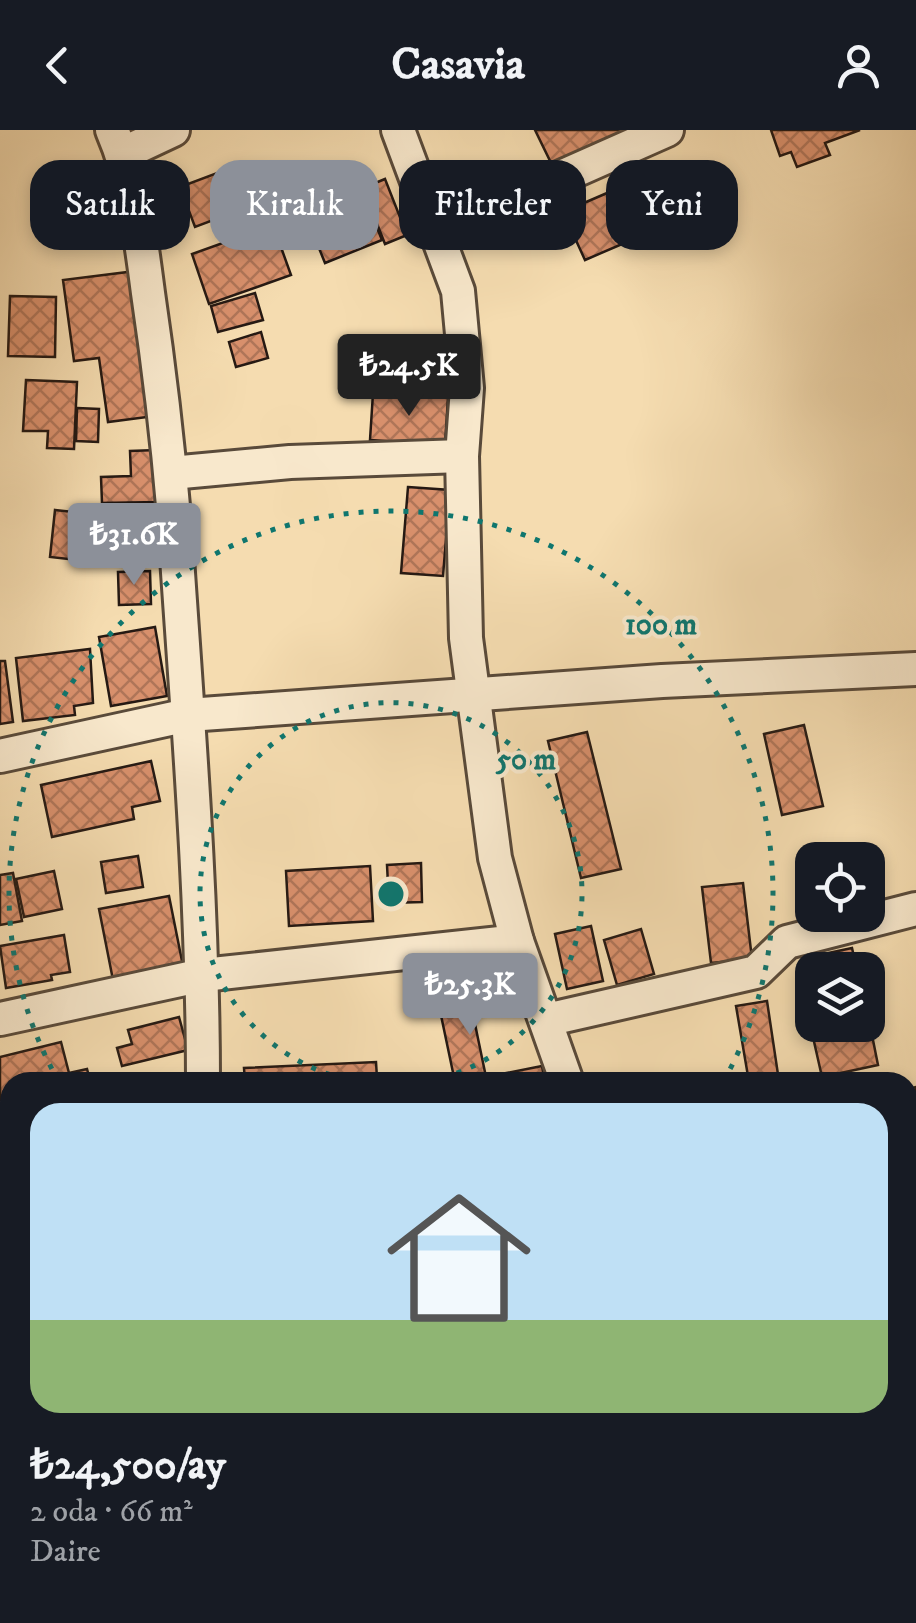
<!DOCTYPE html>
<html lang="tr">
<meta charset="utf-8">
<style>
:root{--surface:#171b24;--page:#20242c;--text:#f1f3f6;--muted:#9ea1a6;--accent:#8c9099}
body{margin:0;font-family:"IM FELL DW Pica",serif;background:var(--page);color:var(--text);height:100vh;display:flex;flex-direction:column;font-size:38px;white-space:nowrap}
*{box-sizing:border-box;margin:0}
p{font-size:32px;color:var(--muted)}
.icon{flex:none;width:55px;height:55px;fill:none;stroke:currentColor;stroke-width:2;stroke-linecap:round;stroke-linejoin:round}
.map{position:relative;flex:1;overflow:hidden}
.drawer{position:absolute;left:0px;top:942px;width:918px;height:552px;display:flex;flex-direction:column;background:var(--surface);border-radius:30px 30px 0 0;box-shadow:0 5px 15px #0003}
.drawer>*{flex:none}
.hud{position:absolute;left:30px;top:30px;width:858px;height:90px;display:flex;gap:20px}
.buttons{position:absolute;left:795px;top:712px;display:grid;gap:20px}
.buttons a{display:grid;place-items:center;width:90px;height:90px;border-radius:20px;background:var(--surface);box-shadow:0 5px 15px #0003;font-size:50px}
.price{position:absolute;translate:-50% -85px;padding:0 22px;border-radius:10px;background:var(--accent);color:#fff;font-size:32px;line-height:65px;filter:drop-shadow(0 2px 5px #0008)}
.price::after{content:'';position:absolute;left:50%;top:60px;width:30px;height:22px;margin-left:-15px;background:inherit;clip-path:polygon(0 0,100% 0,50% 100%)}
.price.selected{background:#222;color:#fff}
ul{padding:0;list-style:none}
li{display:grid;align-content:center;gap:20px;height:530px;padding:0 30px}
li span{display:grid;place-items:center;height:310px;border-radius:30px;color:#555}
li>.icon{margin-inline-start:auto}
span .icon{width:180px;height:180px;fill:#fffc;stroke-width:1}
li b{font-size:42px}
.pill{padding:0 35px;border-radius:30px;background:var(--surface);box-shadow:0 5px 15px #0003;font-size:35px;line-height:90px}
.pill.selected{background:var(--accent);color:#fff}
header{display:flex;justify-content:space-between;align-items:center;height:130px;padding:0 30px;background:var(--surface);font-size:45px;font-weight:700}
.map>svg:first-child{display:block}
</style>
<header><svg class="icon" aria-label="back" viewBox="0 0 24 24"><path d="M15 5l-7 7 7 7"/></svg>Casavia<svg class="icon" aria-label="person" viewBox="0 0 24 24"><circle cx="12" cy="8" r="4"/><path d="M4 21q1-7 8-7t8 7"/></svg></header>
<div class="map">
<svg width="916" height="1493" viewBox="0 0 916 1493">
<defs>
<pattern id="building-cross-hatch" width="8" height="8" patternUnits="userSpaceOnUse" patternTransform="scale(2.5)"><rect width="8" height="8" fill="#d8906c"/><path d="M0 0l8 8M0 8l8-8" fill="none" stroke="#af7558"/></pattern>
</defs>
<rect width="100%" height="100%" fill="#f5dcb0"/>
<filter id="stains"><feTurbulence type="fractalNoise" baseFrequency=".002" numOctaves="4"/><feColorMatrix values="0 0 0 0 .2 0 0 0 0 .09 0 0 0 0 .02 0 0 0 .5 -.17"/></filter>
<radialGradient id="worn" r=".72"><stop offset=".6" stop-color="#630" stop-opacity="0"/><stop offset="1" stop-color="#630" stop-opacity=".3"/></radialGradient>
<!-- building -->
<g fill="url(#building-cross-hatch)" stroke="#251913" stroke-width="2.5">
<path d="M535,0H625L628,7L555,41Z"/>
<path d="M771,0H860L825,13L830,25L797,37L791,22L780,26Z"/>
<path d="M225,40L240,80L195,97L180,57Z"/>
<path d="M357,49L382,110L325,133L300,71Z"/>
<path d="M385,49L407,105L385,114L363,58Z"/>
<path d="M628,54L650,102L585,130L563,82Z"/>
<path d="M273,95L291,145L209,174L192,124Z"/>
<path d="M136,141L155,286L108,292L99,228L74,231L63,150Z"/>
<path d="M255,163L263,190L218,202L211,176Z"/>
<path d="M10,166L56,167L55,227L8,226Z"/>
<path d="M261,202L268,228L236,237L229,212Z"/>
<path d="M26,250L77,252L74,319L47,318L48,301H23Z"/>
<path d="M373,263L448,268L445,315L370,310Z"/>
<path d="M77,278L99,279L98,312L76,311Z"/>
<path d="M157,320L159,372L102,373L101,347L131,346L130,321Z"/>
<path d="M408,357L450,360L443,446L401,443Z"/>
<path d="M55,380L110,386L105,433L50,427Z"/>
<path d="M150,441L151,474L119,475L118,442Z"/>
<path d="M155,497L167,566L111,576L99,507Z"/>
<path d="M90,519L93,573L74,576L75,585L23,591L16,528Z"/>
<path d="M0,531H5L13,592L0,594Z"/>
<path d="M804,595L823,676L782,685L764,604Z"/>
<path d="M587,602L621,739L581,748L548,611Z"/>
<path d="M151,631L160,671L132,677L134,689L52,707L41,655Z"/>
<path d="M138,726L143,757L106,763L101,732Z"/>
<path d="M421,733L422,772L389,773L387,735Z"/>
<path d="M370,736L373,791L289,796L286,741Z"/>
<path d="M54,741L62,779L24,787L16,749Z"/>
<path d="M13,743L22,791L0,795V745Z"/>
<path d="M743,753L752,829L711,833L702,757Z"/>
<path d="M169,766L184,841L114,855L99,779Z"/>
<path d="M591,796L603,851L567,859L555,804Z"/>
<path d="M641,799L654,844L617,855L604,810Z"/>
<path d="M64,805L70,842L51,845L52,850L6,858L0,816Z"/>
<path d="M852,818L857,840H812V884L808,885L803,861L812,859L805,828Z"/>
<path d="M465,846L486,947L542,936L545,952H455L434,852Z"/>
<path d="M767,871L779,951L749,952L736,876Z"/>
<path d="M812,884V895H868V885L878,935L822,947L808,885Z"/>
<path d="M179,887L188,920L122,936L117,918L132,914L128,900Z"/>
<path d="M61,912L69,943L87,939L90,950L10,952V968L0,970V927Z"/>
<path d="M376,932L377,948L336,952H245L244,938Z"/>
<path d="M916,957V1016L908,984V959Z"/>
<path d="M0,1167L10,1206V1210L0,1213Z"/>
<path d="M10,1227V1292L0,1295V1229Z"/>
<path d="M916,1390V1471L908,1473V1392Z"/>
<path d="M347,1485H392L396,1493H337L335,1488Z"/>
<path d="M434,1485H578L584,1493H438Z"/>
<path d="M693,1485H756L759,1489L757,1485H862L864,1490L701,1493Z"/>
</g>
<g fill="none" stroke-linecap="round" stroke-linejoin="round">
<!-- minor casing -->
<g stroke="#594a3a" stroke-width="38">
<g id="minor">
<path d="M112,0C134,51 141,109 148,163C161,251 171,339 177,428C189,603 203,777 203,952"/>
<path d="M398,0L458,161L467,258L462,326L466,508L495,728L517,811L567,952"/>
<path d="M122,24L173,0"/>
<path d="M437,102L667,0"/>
<path d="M171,343L290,332L462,326"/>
<path d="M0,626L188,585L662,551L916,539"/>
<path d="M0,889L203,845L517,811"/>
<path d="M546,890L756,842L787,812L916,779"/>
<path d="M908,1072L916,1070"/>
<path d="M0,1107L10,1141"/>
<path d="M0,1310L10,1306"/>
<path d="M908,1328L916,1326"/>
<path d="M406,1485L411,1493"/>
<path d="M882,1485L885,1493"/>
<path d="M92,1493L133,1485"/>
</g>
</g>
<!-- minor -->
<use href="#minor" stroke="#f8e8cc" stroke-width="32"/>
</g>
<!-- distance rings -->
<g fill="none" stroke="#0f766e" stroke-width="5" stroke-dasharray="5 10">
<path d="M359 952A191 191 0 1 1 423 952"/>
<path d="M59 952A382 382 0 1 1 723 952"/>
</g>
<circle cx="391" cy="764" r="15" fill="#0f766e" stroke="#f8e8cc" stroke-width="5"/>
<g font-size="30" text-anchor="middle" font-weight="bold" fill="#0f766e" stroke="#f8e8cc" stroke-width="8" stroke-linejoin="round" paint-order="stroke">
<text x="661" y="504">100 m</text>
<text x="526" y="639">50 m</text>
</g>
<rect width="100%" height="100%" filter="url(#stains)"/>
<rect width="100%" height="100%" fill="url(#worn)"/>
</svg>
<div class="buttons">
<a><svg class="icon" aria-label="locate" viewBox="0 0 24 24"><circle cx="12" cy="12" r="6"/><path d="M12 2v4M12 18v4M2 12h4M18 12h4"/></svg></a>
<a><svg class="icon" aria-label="layers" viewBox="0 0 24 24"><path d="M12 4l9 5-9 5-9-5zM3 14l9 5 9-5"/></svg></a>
</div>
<b class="price selected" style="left:409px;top:289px">₺24.5K</b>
<b class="price" style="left:134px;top:458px">₺31.6K</b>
<b class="price" style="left:470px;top:908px">₺25.3K</b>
<div class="hud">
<a class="pill">Satılık</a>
<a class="pill selected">Kiralık</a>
<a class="pill">Filtreler</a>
<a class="pill">Yeni</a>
</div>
<section class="drawer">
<ul>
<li><span style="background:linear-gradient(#bfe0f5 70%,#8fb573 0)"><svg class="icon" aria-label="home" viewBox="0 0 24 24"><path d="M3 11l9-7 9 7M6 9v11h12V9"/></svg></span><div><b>₺24,500/ay</b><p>2 oda · 66 m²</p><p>Daire</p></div></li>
</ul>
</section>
</div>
